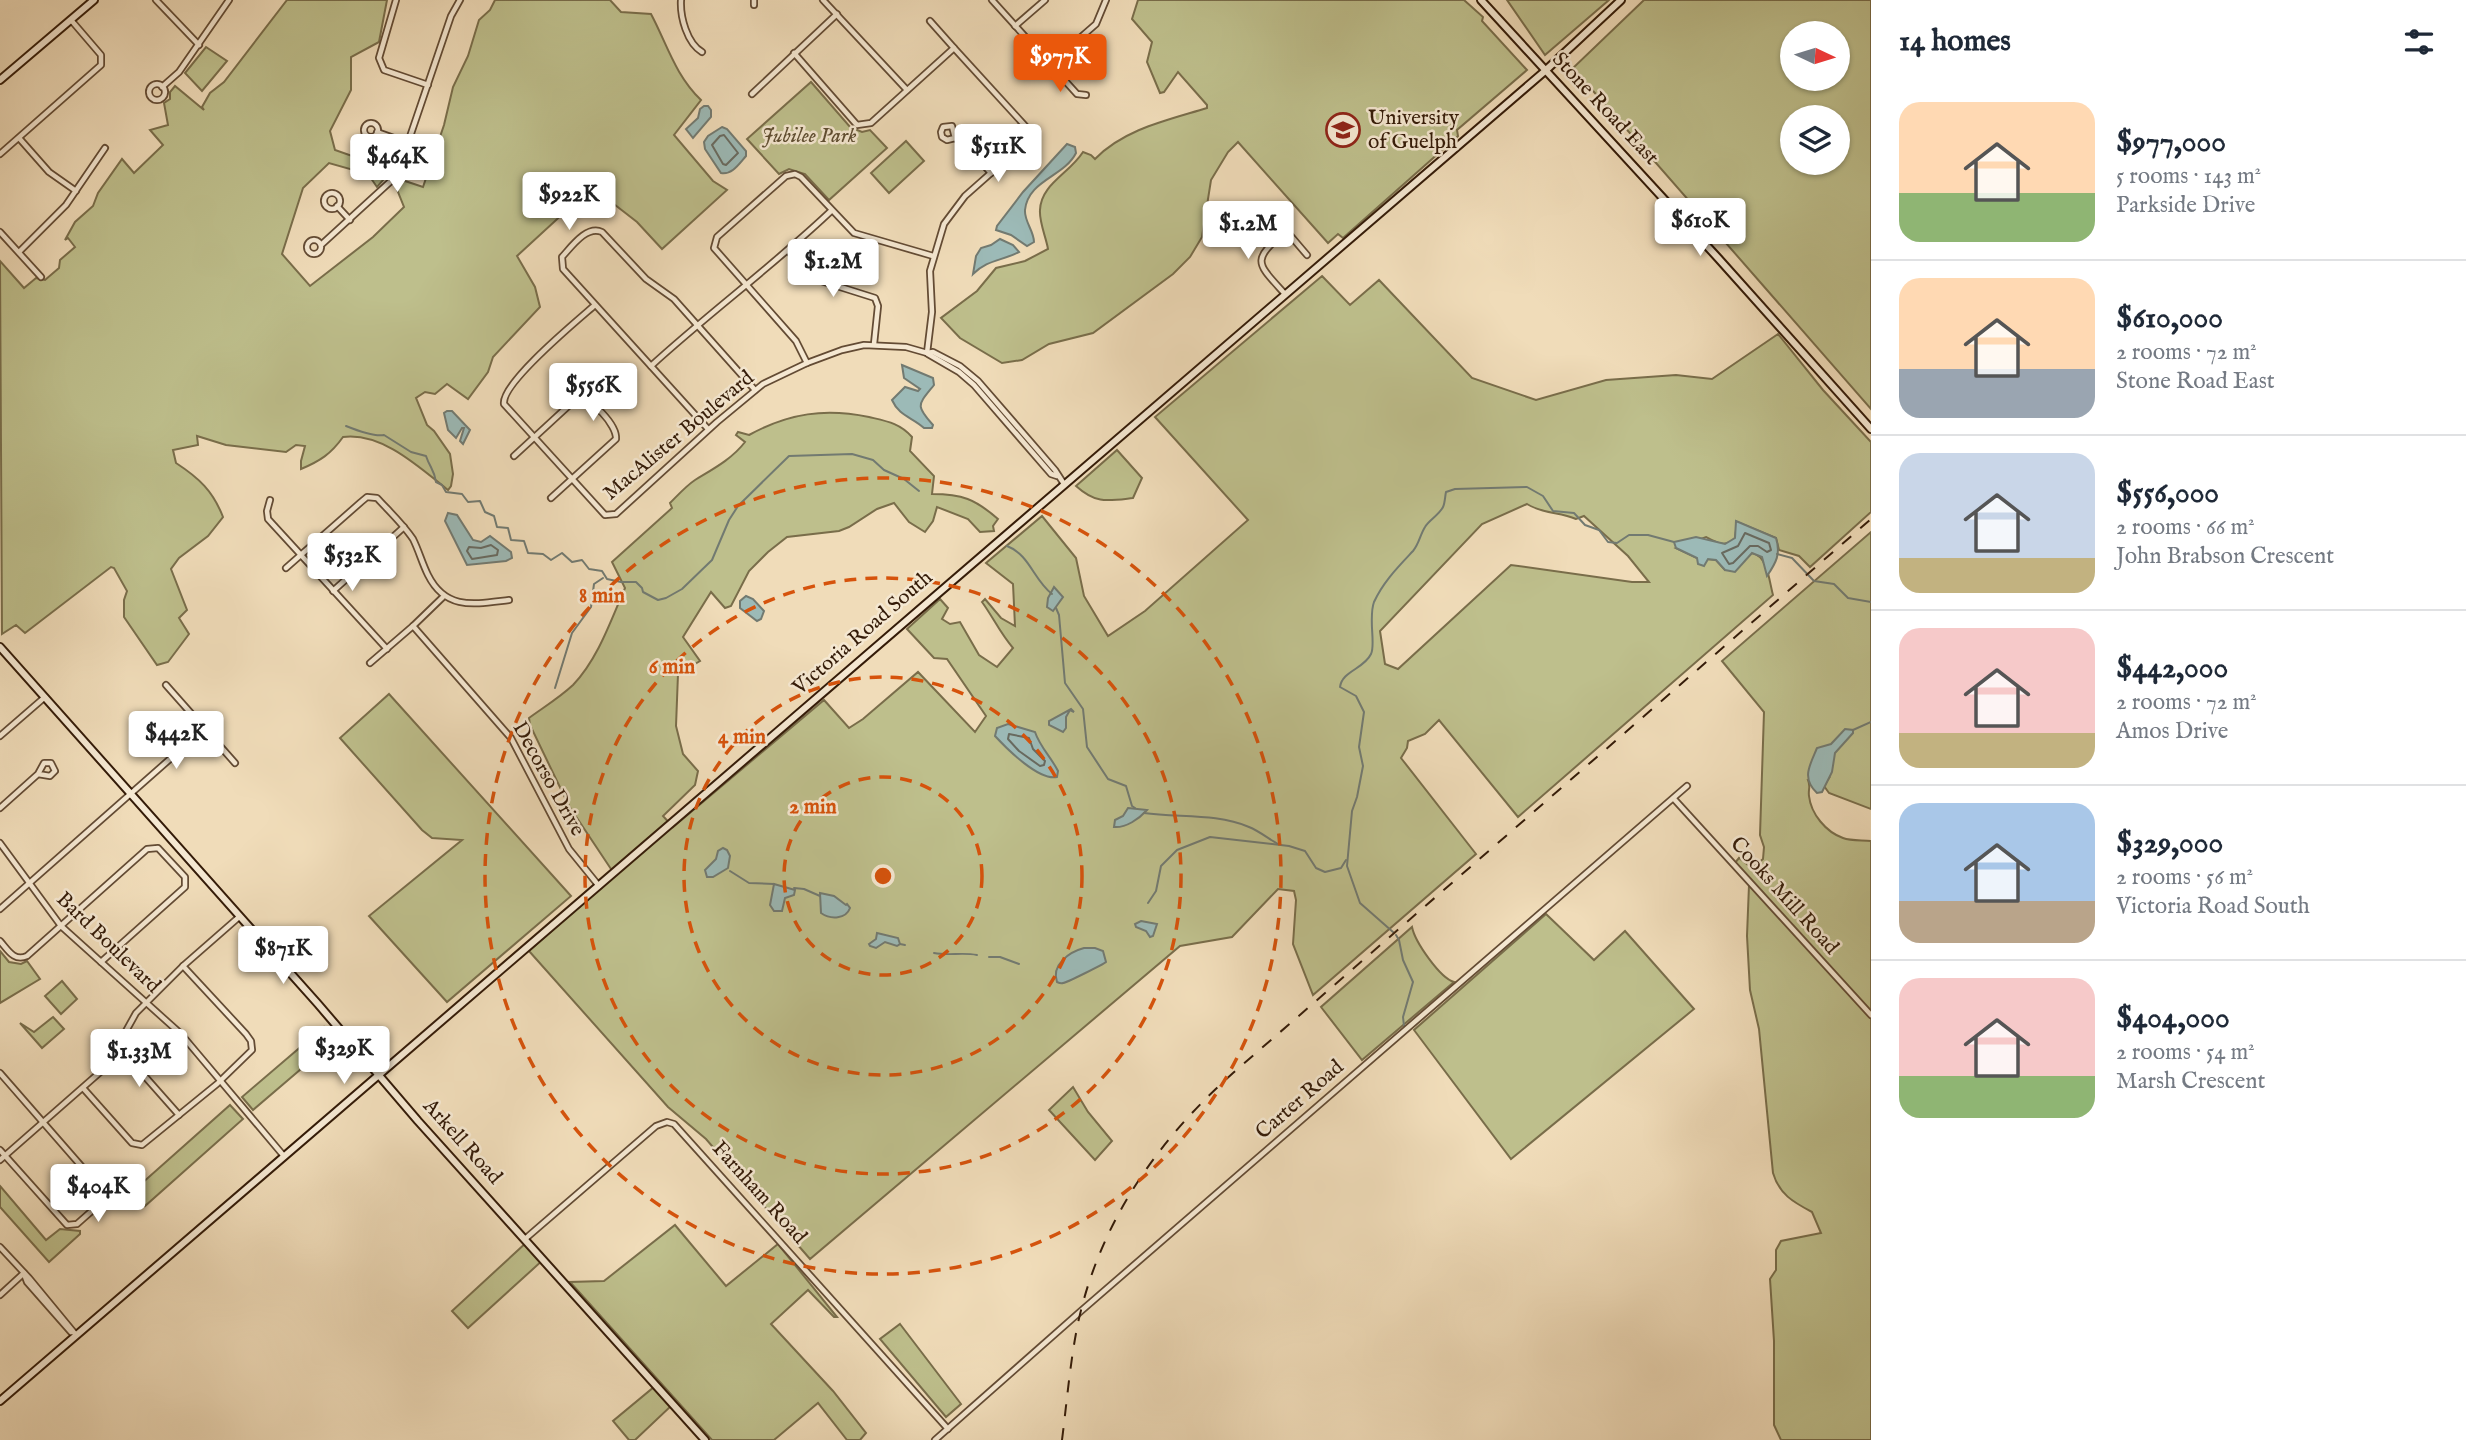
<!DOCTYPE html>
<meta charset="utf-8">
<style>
:root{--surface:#fff;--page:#f6f6f7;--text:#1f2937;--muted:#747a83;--line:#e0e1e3;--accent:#ea580c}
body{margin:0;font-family:"IM FELL English",serif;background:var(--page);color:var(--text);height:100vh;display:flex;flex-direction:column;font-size:26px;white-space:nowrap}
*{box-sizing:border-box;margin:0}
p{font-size:23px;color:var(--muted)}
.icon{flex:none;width:38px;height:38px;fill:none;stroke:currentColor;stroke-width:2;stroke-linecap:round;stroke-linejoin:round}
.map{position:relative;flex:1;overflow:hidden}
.details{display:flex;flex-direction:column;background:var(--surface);width:595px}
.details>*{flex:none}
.needle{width:46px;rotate:94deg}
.tools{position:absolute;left:1780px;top:21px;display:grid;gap:14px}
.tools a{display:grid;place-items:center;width:70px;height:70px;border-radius:50%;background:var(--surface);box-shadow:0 2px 5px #0004;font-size:35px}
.price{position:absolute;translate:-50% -60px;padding:0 16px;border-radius:7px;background:#fff;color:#222;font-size:23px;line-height:46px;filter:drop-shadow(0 2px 4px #0008)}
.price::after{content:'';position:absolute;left:50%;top:42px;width:21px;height:16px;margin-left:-10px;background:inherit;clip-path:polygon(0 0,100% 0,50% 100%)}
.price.selected{background:var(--accent);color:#fff}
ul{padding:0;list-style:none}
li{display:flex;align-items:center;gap:21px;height:175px;padding:0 28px}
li+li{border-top:2px solid var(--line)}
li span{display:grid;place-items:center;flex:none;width:196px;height:140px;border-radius:21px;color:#555}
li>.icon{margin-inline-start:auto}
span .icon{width:84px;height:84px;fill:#fffc;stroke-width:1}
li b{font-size:30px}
h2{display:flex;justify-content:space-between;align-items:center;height:84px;padding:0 28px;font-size:30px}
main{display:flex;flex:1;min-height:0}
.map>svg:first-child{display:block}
</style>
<main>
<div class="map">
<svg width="1871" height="1440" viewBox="0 0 1871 1440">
<rect width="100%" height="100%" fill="#f0dcb9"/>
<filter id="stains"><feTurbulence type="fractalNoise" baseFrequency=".00286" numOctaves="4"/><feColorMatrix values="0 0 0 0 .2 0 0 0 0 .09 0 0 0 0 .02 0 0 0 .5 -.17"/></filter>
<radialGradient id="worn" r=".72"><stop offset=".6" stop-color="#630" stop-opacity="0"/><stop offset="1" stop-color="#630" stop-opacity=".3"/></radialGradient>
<!-- green -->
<g fill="#bebf8c" stroke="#796d4a" stroke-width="2" fill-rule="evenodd">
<path d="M287,0H387L379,42L351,57V90L330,131L335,150L392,170L377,187L368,174L329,163L303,188L282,254L310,286L373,237L404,207L396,187L402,180L423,187L444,125L453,87L468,56L479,20L490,10L495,0H610L621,12L651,14C667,44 675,75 701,100L674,135L713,181L727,190L662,249L637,222L592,187L517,256L535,287L540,307L493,357L488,372L468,399L447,384L435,394L425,392L416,398L427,425L434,431L450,454L453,474L451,486L448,490C419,467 382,432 343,437C331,454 320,461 301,469V461L305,446L296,445L286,452L226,445L197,436L198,445L173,450L176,463C199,478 213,491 223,517L208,536L179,558L171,569L187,610L179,618L189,634L168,662L157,665L124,617V600L127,591L114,568L111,567L25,633L16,625L2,634L0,261L24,288L36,278L45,280L59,268L60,260L75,247L68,238L65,240L75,222L93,206L98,193L122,159L134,173L163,145L150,130L168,125L164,103L170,99V92L175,86L204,110L202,107L210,93L224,82Z"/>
<path d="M1138,0H1464L1483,17L1482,21L1527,70L1457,130L1458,136L1343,238L1338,234L1328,243L1238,142L1228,152L1211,180L1202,237L1190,257L1173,274L1093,333L1049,344L1022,360L1002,363L960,338L941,318L977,291L996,268L1025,261L1048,249C1046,237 1039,222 1040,210C1041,184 1069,174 1083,152L1091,155L1095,159C1124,129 1168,120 1207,108V105L1178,72L1164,92L1160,93L1147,62L1152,42L1132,19Z"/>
<path d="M1507,0H1609L1545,55Z"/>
<path d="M1644,0H1871V409L1573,68ZM1792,33H1838V79H1792ZM1792,117H1838V163H1792Z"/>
<path d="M206,47L227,61L202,91L185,73Z"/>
<path d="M811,82L850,127L862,132L870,130L887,148L829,200L805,174L789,169L779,174L747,139Z"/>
<path d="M906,141L924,161L889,193L871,173Z"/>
<path d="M1322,276L1350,305L1379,280L1472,378L1536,400L1606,380L1676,375L1712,379L1778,334L1823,390L1871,442V512L1810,567L1799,556L1779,550L1776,538L1737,522L1735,538C1726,548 1717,543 1706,537L1676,548L1697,558L1716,560L1725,570L1752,553C1768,556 1769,581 1773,595L1518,817L1439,720L1425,734L1408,741L1407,748L1401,758L1476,854L1313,995L1293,944L1296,900L1294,891L1278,889L1232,937L1180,946L810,1259L706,1139L668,1107L529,951L615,875L569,806L530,725L529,718C544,707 559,698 573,685C598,659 611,620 625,588L612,562L672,508L670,503C678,495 686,486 695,480C713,469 732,459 745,442L736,435L738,432L749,435C789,413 825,408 869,417C886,421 900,423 912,437L910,451L934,476L932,494C962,494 975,499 998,519L993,526L994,531L980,532L968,519L937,507L933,521L925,532L909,522L894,503L877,509L849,527L839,531L787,537L768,552L749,571L731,606L725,608L711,592L683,637L700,661L678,674L676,726L683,754L698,771L695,785L663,816L673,827L824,700L849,728L863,719L918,672L975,732L986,716L947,659L934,658L907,629L940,599L948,608L942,619L950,624L960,622L979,655L997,667L1013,648C1000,633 993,617 982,602L985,599L1001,618L1015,626L1013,584L986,563L1042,516L1076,558L1084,596L1108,636L1145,611L1248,520L1155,417ZM1527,504C1543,514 1559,512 1576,519L1584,516L1628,556L1649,582H1632L1511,565L1398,669L1385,664L1380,631L1482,524Z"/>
<path d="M1117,450L1142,478L1133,498C1107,501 1096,504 1076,486Z"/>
<path d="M1871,532V809L1829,793L1824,786L1829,778L1808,780C1811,787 1808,789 1809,796C1811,814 1826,832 1843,838C1851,841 1862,840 1871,841V1440H1781L1774,1425V1341L1770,1279L1776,1270V1250L1781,1241L1821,1233L1812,1212C1793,1202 1779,1194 1773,1173L1759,1029L1750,990L1747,936L1749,885L1746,876L1734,864L1739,858L1752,868L1763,859L1764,847L1760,835L1764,712L1722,661Z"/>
<path d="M389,694L571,896L447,1002L369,916L462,840L432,838L422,830L340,738Z"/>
<path d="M1546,914L1594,960L1625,931L1694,1009L1511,1159L1414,1030Z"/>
<path d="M1412,927C1415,942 1440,978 1454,982L1362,1060L1321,1007Z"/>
<path d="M0,951L9,962L21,964L27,961L40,979L0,1003Z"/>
<path d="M62,981L77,999L61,1014L45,996Z"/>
<path d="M53,1017L64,1029L42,1048L20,1023L34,1032Z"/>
<path d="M324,1027L335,1040L253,1110L242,1097Z"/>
<path d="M1073,1087L1088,1112L1112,1141L1095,1160L1049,1110Z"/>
<path d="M230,1105L243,1119L145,1206L132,1192Z"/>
<path d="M0,1186L46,1240L60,1229L80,1231V1234L49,1262L0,1207Z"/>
<path d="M675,1225L726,1286L778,1244L837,1317H834L808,1290L771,1324L833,1391L866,1433L860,1440H847L818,1403L774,1440H712L570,1282L604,1281Z"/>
<path d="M528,1241L544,1259L468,1328L452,1311Z"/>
<path d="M900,1324L961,1404L946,1417L880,1339Z"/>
<path d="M654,1387L671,1406L635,1440H629L613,1421Z"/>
</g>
<!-- water -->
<g fill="#9cbab7" stroke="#727a71" stroke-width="2">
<path d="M704,106H708L711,110V117L693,138L686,129L698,118L700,109Z"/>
<path d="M722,127L727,129L746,151V156C739,164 732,175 721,173L705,149L704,142L708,136Z"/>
<path d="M1067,144L1075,147L1076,153C1064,177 1028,180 1025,210C1024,221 1034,231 1034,242L1027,246L1011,235L996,230L997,226L1023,192Z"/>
<path d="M1000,239L1013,245L1019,252C1001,261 987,260 973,274L976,256L981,248L991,245Z"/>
<path d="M902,365L933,378L934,385C918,405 915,405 933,425L932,428H924C912,417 899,416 892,400L905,387L918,391L920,389L904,378Z"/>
<path d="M447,411H452L470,430L463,444L460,441L464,428H462L456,438L448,430L444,413Z"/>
<path d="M448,513L457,515L473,540L481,542L490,536L511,552L512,558L506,561L467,565L445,521Z"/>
<path d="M1736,521L1776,538C1781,554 1776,563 1767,576L1762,557L1752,553L1735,572L1725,570L1716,560L1708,559L1704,566L1698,564L1697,558L1676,548L1674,542L1696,537L1725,544L1735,538Z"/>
<path d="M1054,587L1063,597L1053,611L1047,607L1048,598Z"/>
<path d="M746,596L753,599L764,611L761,619L757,621L740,608V601Z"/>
<path d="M1071,709L1074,712L1070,710L1066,717V728L1063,732L1049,725V721Z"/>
<path d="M1008,724L1035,732C1040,747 1051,757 1058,771L1057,777C1039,781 1007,749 995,736L997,728Z"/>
<path d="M1845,729L1853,730V733L1835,753L1832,772L1822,792L1817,793C1801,778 1810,765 1817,748L1831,744Z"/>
<path d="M1128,808L1147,810C1139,819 1126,828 1114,827L1115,820L1123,816Z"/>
<path d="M723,848L727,850L730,856L728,868L713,877H707L705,870L716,859L718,851Z"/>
<path d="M774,884L795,890L794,895L785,898L782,911H774L770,905Z"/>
<path d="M820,893L834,896L846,905L847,904L850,908C846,919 831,920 821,913Z"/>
<path d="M1141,921L1157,924L1153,936L1150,937L1146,931L1136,927L1135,924Z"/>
<path d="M877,933L898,938L900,944L897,946L885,942L876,948L870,946L869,944L876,939Z"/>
<path d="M1084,948H1095L1103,951L1106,962C1104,964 1066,983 1063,983C1061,984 1059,983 1057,982C1051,965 1069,952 1084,948Z"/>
</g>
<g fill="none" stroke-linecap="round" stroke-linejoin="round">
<!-- shore -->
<g stroke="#686a60" stroke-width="2">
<path d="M724,135L738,153L726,165L723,164L712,145L720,136Z"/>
<path d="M1745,533L1769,543L1771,550L1767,552L1758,546H1750L1733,563L1729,564L1722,553L1738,546Z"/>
<path d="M491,545L498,550L497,555L472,559L467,551L469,547L481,548Z"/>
<path d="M1009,734L1029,738L1033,749L1045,761L1044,765L1040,766L1019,751L1008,739Z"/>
</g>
<!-- stream -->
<g stroke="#727a71" stroke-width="2">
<path d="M346,426C356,430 375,437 384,435L411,452L426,456C430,468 434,469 436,482L442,485L446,492L462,494L468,502L480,501L485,512L494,516L497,527L508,528L511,540L524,541L528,553L543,554L551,560L562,553L572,562L582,560L589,569L602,571L607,579L621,582H636L642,588L643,592L658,600L666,598L682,589L712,560L729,520L738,506L789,456L852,454L873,460L884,470L904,479L919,491"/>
<path d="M1007,546C1030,555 1033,579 1052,594"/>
<path d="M1777,554L1792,558L1814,581L1834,584L1848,598L1871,602"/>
<path d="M1056,608L1059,615L1065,683L1083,709L1087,747L1108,779L1126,786L1132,806L1135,808"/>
<path d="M555,688L572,633L591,607L594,584L603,578"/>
<path d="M1853,730L1871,722"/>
<path d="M1144,813C1179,818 1216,813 1249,827C1259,831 1269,839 1278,844"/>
<path d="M730,871L749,883L774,884"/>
<path d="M794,888L804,889L820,896"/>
<path d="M1148,903L1156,891L1161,866L1177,850L1210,837L1289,846L1305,851L1316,868L1325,872L1341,868L1346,860"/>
<path d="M1393,932L1360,903L1347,866L1352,811L1357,797L1363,766L1359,747L1364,712L1356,696L1340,687C1342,671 1364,669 1371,654C1376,645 1368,618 1374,602C1383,582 1398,567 1413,551C1419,544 1420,535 1425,527C1429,520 1439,515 1443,507C1445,503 1445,496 1446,492L1455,489L1527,487L1543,496L1553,511L1574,513L1585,525L1599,530L1608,542L1617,543L1629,535H1648L1674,542"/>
<path d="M1396,935L1399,940L1403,960L1413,982L1403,1017L1404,1026"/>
<path d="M900,944L905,945"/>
<path d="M934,953C949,956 962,952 977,955"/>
<path d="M989,957H1000L1019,964"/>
</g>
<!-- minor casing -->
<g stroke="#634b34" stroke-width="8">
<g id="minor">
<path d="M156,0L199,45"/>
<path d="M396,0L379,58L384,70L428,85"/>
<path d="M681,0C680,17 687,43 702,52"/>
<path d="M754,0V5"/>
<path d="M823,0L907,90"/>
<path d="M992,0L1077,94L1086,95"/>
<path d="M1015,26L1045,0"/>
<path d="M794,53L857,125L871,123L954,48L930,21"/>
<path d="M1049,65L1096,24L1106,0"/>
<circle cx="157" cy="92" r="8"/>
<path d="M162,87L179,72L229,0"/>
<path d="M752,94L837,14"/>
<circle cx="371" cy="130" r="7"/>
<path d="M377,132L408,143"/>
<path d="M19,138L49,172L76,191"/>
<path d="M955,138L952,126L943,127L941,132L942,137L947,140L955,138L971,151L991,173"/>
<path d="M0,154L101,65V55L71,20"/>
<circle cx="332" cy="201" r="8"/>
<path d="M337,206L350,220"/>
<path d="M1266,207L1307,255"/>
<path d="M0,232L41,277"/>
<circle cx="314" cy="247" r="7"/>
<path d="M321,245L391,181L400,166L451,16L460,0"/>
<path d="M788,251L818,280L875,298L878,306L874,344"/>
<path d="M19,252L66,205L105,148"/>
<path d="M1285,294C1256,262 1251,261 1286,231"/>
<path d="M595,305C578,320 501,383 504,404L605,515L616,514L717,422L763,384L807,363L842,350L864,345L906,347L927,353L933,352L960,366L978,381L1055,470L1064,484"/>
<path d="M927,353L932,312L930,271L944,224L965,196L1026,142L1028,136L1027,128L954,48"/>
<path d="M928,354L959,372L974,385L1051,474L1057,476"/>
<path d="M807,363L796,341L714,248L717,237L786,176L795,174L801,177L854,233L933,256"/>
<path d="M651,366C710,312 773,266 831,211"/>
<path d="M708,429L563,269L562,257C572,246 587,225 602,232L646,279L674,299L755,390"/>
<path d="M514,456L577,398C591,397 617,425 616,439L551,498"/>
<path d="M270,500L267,511L268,519L387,649"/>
<path d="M286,568L361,502L367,497L377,498C389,511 403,524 413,539C419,551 422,563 428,575C446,611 475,604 509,600"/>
<path d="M333,591L404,527"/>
<path d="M413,626L511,738L569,849L599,886"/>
<path d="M370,663L413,626L443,597"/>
<path d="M166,685L235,763"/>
<path d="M0,736L45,697"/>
<path d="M1674,799L1871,1015"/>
<path d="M0,808L38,774L44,763H51L55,771L50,776L38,774"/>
<path d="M0,843L61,926L181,1034L283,1155"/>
<path d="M0,909L204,729"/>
<path d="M0,941C8,950 14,962 27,956L147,849L158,848L185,877V887L101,962"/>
<path d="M118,1046L179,1115"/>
<path d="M0,1073L103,1191V1201L77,1224L67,1225L0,1150"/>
<path d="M83,1088L132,1143L142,1145L217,1084L252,1050L251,1041L246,1034L183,966"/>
<path d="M0,1160L106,1067L136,1013L183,966L239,917"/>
<path d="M525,1239L656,1126L667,1122L674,1124L948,1429"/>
<path d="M0,1247L29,1278L76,1335"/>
<path d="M24,1274L27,1282L71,1332"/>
<path d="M0,1295L24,1273"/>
<path d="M935,1440L1081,1311L1687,786"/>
</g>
</g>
<!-- secondary casing -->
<g stroke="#341b08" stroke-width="10">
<g id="secondary">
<path d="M1481,0L1718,258L1871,429"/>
<path d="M0,80L94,0"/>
<path d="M0,647L318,1004L418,1121L705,1440"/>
<path d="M0,1401L1545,71L1621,0"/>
</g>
</g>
<!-- minor -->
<use href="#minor" stroke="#f5e8d2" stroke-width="4.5"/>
<!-- secondary -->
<use href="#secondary" stroke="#f5e8d2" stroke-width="6"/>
<!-- rail -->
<path stroke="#341b08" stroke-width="2" stroke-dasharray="12 12" stroke-linecap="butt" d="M1062,1440C1067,1401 1070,1362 1078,1323C1100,1222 1157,1141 1233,1073L1871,519"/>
</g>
<!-- distance rings -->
<g fill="none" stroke="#d6530c" stroke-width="3.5" stroke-dasharray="12 9">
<circle cx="883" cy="876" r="99"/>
<circle cx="883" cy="876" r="199"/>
<circle cx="883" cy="876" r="298"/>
<circle cx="883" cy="876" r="398"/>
</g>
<!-- icons -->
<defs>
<g id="university-ring" transform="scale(1.75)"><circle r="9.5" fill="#f5e8d2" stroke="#8f2418" stroke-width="1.5"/><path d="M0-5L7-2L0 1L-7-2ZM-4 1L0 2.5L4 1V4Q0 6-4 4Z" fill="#8f2418"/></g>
</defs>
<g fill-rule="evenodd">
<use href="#university-ring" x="1343" y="130"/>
</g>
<g text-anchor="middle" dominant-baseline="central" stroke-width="5" stroke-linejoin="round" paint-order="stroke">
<!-- street labels -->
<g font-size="21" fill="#341b08" stroke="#f5e8d2">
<text transform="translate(1605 109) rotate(47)">Stone Road East</text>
<text transform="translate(679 436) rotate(-40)">MacAlister Boulevard</text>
<text transform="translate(863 633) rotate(-41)">Victoria Road South</text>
<text transform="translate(548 779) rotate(61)">Decorso Drive</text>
<text transform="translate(1784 896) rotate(48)">Cooks Mill Road</text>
<text transform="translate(108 943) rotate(44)">Bard Boulevard</text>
<text transform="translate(1300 1100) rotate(-41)">Carter Road</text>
<text transform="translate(462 1142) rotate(48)">Arkell Road</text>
<text transform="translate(759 1193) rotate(48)">Farnham Road</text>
</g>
<!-- poi labels -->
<g font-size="21" fill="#341b08" stroke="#f5e8d2" text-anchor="start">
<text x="1368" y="118">University<tspan x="1368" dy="24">of Guelph</tspan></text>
</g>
<!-- park labels -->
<g font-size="21" font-style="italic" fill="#5d4c30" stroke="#f5e8d2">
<text x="809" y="136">Jubilee Park</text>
</g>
</g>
<circle cx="883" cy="876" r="10" fill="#d6530c" stroke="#f5e8d2" stroke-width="3.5"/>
<g font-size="21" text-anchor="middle" font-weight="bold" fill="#d6530c" stroke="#f5e8d2" stroke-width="5" stroke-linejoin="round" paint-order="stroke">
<text x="602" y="602">8 min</text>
<text x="672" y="673">6 min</text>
<text x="742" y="743">4 min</text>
<text x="813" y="813">2 min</text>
</g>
<rect width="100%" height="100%" filter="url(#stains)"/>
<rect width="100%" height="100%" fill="url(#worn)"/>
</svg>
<div class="tools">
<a><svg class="needle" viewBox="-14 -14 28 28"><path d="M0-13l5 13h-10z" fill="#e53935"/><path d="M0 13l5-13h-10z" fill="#747a83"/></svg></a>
<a><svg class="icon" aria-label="layers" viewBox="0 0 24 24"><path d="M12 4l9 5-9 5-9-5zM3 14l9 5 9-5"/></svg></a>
</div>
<b class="price selected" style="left:1060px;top:94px">$977K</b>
<b class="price" style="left:998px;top:184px">$511K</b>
<b class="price" style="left:397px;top:194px">$464K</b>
<b class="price" style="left:569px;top:232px">$922K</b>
<b class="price" style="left:1700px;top:258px">$610K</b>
<b class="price" style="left:1248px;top:261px">$1.2M</b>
<b class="price" style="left:833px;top:299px">$1.2M</b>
<b class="price" style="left:593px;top:423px">$556K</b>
<b class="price" style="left:352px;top:593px">$532K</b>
<b class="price" style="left:176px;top:771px">$442K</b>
<b class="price" style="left:283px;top:986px">$871K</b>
<b class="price" style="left:344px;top:1086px">$329K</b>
<b class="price" style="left:139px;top:1089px">$1.33M</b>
<b class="price" style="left:98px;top:1224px">$404K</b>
</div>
<section class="details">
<h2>14 homes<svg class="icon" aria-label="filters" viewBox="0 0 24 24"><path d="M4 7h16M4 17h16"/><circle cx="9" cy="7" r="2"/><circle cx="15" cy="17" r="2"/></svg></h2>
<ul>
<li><span style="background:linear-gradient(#ffd9b3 65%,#8fb573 0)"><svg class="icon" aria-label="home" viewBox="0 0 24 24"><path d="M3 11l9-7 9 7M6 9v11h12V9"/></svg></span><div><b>$977,000</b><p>5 rooms · 143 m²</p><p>Parkside Drive</p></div></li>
<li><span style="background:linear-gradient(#ffd9b3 65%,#9aa5b1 0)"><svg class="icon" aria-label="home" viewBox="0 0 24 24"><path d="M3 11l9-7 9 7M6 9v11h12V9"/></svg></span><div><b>$610,000</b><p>2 rooms · 72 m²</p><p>Stone Road East</p></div></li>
<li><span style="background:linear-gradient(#c9d6e8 75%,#c2b280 0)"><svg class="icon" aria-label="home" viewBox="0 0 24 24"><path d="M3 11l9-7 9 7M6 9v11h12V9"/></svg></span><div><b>$556,000</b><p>2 rooms · 66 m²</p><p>John Brabson Crescent</p></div></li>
<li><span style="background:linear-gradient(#f6c9c9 75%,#c2b280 0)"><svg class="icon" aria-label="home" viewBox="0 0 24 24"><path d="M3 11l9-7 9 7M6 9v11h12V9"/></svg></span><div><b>$442,000</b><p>2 rooms · 72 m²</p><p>Amos Drive</p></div></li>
<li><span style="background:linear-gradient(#a9c7e8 70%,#b9a48a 0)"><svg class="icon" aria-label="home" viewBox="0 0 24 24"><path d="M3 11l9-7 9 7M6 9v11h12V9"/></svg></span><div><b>$329,000</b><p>2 rooms · 56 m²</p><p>Victoria Road South</p></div></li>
<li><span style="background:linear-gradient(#f6c9c9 70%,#8fb573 0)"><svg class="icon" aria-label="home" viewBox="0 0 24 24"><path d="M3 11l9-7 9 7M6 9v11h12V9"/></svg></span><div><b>$404,000</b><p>2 rooms · 54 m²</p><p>Marsh Crescent</p></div></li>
</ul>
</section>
</main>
